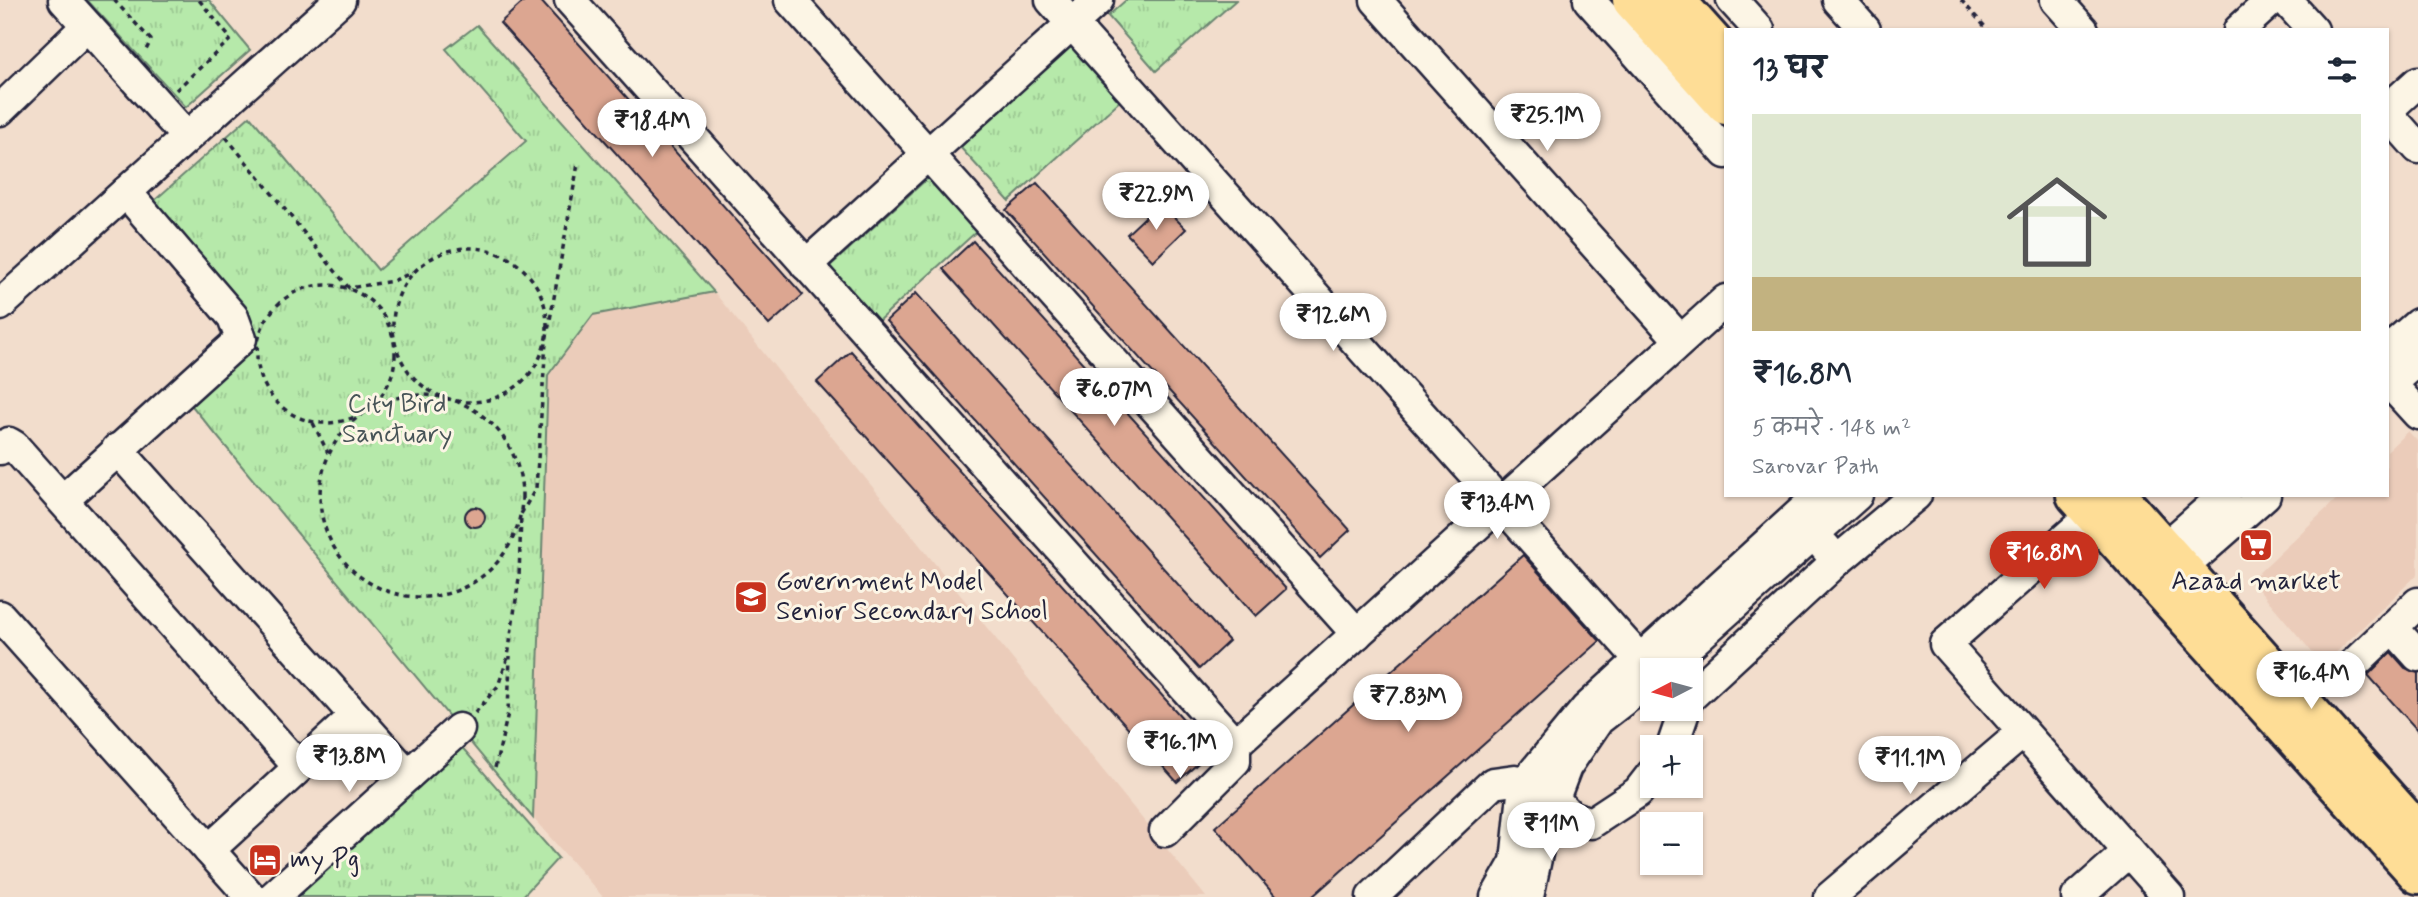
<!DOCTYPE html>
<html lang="hi">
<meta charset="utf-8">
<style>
:root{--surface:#fff;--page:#f2f2f3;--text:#1f2937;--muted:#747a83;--accent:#c8321e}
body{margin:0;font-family:Mynerve,"Playpen Sans Deva",sans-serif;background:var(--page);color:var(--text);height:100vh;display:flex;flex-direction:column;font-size:26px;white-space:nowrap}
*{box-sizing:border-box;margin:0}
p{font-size:23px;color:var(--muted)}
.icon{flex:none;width:38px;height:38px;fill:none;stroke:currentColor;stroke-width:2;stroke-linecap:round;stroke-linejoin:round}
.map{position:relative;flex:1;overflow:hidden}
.panel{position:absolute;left:1724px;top:28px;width:665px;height:469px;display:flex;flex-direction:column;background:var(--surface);border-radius:0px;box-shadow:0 2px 5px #0004}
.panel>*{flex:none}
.needle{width:46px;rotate:264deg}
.controls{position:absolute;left:1640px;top:658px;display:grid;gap:14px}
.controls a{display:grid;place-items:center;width:63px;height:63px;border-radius:0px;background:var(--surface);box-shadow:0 2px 5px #0004;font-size:35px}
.price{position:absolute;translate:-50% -60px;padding:0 16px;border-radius:24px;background:#fff;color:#222;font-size:23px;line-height:46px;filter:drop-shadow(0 2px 4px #0008)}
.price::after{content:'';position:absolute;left:50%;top:42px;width:21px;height:16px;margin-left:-10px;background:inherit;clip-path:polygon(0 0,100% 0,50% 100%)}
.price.active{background:var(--accent);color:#fff}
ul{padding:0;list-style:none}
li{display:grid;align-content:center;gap:14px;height:371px;padding:0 28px}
li span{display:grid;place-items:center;height:217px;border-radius:0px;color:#555}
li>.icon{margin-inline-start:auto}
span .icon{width:126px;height:126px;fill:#fffc;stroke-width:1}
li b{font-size:30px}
h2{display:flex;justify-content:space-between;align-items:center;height:84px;padding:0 28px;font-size:30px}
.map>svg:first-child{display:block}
</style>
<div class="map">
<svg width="2418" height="897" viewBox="0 0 2418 897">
<defs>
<pattern id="grass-tufts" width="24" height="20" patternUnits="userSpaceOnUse" patternTransform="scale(1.75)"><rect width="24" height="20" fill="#b6e9aa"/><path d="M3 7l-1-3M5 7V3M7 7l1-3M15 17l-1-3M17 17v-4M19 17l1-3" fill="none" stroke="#9cc893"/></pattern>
</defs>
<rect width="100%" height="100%" fill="#f2ddcc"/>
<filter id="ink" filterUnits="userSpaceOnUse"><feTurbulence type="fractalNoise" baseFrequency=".0143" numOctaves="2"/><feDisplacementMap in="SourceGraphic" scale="14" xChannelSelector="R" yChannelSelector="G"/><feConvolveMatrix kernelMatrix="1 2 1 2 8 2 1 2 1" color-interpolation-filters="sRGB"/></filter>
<g filter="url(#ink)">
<!-- built -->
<g fill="#ebccba">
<path d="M714,292L1206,897H603L533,818L548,375L593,315Z"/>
<path d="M2408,431L2418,442V574L2323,665L2251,580L2341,495H2387V451Z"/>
</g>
<!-- grass -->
<g fill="url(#grass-tufts)" stroke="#6c8672" stroke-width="2">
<path d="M87,0H209L250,50L186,107Z"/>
<path d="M1126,0H1236L1156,71L1108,16Z"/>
<path d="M477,25L714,292L593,315L548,375L533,818L188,401L258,340L146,208L250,116L378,270L526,141L446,49Z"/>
<path d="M1074,44L1122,99L1009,201L960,147Z"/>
<path d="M928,178L976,232L878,321L829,267Z"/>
<path d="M453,737L558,858L522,897H284Z"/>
</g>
<!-- building -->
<g fill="#dca691" stroke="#22223b" stroke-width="2">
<path d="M525,0H540L803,295L769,325L500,23Z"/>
<path d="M1037,183L1350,530L1320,558L1006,210Z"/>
<path d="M1160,203L1186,229L1153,261L1127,234Z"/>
<path d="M973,241L1286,589L1256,616L943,269Z"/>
<path d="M916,293L1229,641L1199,669L886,321Z"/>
<path d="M851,351L1212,751L1177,782L817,382Z"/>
<circle cx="475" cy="517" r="10"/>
<path d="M1523,555L1600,641L1312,897H1276L1215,827Z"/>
<path d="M2391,652L2405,668L2418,673V731L2368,675Z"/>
</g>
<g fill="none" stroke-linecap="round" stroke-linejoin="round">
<!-- minor casing -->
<g stroke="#22223b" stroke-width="35">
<g id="minor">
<path d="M64,0L187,137"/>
<path d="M570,0L1235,744V761L1165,831"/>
<path d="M790,0L1357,634"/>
<path d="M1051,0L1652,673"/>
<path d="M1376,0L1680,340"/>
<path d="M1589,0L1726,153"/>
<path d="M1732,0L1759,30"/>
<path d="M1838,0L1865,30"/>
<path d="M2056,0L2083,30"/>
<path d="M2286,0L2313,30"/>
<path d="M2239,30L2272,0"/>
<path d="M0,110L87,26"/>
<path d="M2387,110L2418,82"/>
<path d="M2387,113L2418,148"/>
<path d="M806,265L1098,0"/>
<path d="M0,305L340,0"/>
<path d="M2387,351L2418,324"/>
<path d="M2387,380L2418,414"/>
<path d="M2387,387L2418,360"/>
<path d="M0,449L9,443L14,446L298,766"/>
<path d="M117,449L408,775"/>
<path d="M63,500L241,339L233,317L126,192"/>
<path d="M2093,514L1945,644L2169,897"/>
<path d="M1825,547L1837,561L1916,495"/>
<path d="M2149,562L2225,495"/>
<path d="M2165,583L2265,495"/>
<path d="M0,616L251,897"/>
<path d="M2392,627L2418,656"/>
<path d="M1661,670L1857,495"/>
<path d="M2339,678L2418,603"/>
<path d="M1690,697L1837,561"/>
<path d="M1235,744L1726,300"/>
<path d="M1672,747L1685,709"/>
<path d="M209,850L355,716"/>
<path d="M273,897L459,729"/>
<path d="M1372,897L1493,783L1515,780L1554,799L1570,816L1591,823L1638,792L1652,774"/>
<path d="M1496,897L1516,862L1524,784L1586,709L1820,495"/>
<path d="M1528,897L1542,830L1566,767L1598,720L1652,678"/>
<path d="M1830,897L2022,733"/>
<path d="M2077,897L2128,852"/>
</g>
</g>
<!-- major casing -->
<g stroke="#22223b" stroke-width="44">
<g id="major">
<path d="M1632,0L1726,105"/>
<path d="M1675,0L1726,57"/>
<path d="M2076,495L2418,874"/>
<path d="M2116,495L2418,833"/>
</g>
</g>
<!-- path -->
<g stroke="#22223b" stroke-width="3.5" stroke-dasharray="5 5" stroke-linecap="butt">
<path d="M114,0L151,40L145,52"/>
<path d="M1961,0L1988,30"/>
<path d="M176,90L231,39L199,0"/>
<path d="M226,137L349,288L393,281L413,272"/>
<circle cx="470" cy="325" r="77"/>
<circle cx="326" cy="354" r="69"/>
<circle cx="421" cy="496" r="101"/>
<path d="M313,423L328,453"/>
<path d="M475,713L498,686L508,657L519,578L521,514L536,488L546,342L578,164"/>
<path d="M495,768L508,713L510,656"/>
</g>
<!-- minor -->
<use href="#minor" stroke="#fcf5e5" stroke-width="30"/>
<!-- major -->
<use href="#major" stroke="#fedd96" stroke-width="38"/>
</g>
</g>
<!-- icons -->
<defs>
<g id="supermarket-square" transform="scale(1.75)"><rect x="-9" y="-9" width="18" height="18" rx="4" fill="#c8321e" stroke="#fcf5e5"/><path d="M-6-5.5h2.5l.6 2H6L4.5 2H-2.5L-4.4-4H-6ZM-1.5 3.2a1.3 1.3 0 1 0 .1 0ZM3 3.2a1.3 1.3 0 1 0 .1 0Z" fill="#fff"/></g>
<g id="school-square" transform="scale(1.75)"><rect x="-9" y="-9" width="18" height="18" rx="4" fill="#c8321e" stroke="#fcf5e5"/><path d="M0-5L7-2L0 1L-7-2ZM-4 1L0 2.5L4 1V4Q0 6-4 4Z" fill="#fff"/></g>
<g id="hotel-square" transform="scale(1.75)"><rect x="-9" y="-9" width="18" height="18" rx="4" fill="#c8321e" stroke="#fcf5e5"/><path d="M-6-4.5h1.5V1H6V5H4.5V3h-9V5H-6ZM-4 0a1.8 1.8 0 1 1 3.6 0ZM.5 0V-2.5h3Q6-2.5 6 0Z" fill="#fff"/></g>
</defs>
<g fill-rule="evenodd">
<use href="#supermarket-square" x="2256" y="545"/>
<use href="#school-square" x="751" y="597"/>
<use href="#hotel-square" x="265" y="860"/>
</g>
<g text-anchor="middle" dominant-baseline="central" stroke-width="6" stroke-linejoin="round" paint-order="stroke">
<!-- park labels -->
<g font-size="26" fill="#475457" stroke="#fcf5e5">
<text x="397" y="405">City Bird<tspan x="397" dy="30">Sanctuary</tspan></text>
</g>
<!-- poi labels -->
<g font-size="26" fill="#22223b" stroke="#fcf5e5" text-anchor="start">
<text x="776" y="582">Government Model<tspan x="776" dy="30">Senior Secondary School</tspan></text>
<text x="2256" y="582" text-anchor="middle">Azaad market</text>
<text x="290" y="860">my Pg</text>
</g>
</g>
</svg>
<div class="controls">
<a><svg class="needle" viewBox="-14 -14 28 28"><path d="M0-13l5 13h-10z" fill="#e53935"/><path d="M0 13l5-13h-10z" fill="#747a83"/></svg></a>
<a>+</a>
<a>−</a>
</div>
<b class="price" style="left:1547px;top:153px">₹25.1M</b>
<b class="price" style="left:652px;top:159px">₹18.4M</b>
<b class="price" style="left:1156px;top:232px">₹22.9M</b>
<b class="price" style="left:1333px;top:353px">₹12.6M</b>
<b class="price" style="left:1114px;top:428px">₹6.07M</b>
<b class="price" style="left:1497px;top:541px">₹13.4M</b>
<b class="price active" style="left:2044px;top:591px">₹16.8M</b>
<b class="price" style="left:2311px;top:711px">₹16.4M</b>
<b class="price" style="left:1408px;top:734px">₹7.83M</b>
<b class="price" style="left:1180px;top:780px">₹16.1M</b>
<b class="price" style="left:349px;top:794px">₹13.8M</b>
<b class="price" style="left:1910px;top:796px">₹11.1M</b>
<b class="price" style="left:1551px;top:862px">₹11M</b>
<section class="panel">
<h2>13 घर<svg class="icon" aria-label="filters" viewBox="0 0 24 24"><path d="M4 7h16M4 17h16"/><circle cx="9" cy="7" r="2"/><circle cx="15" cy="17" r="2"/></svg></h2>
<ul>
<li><span style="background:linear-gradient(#dfe7d0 75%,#c2b280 0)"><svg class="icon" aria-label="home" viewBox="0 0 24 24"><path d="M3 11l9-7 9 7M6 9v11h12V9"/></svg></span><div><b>₹16.8M</b><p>5 कमरे · 148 m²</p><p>Sarovar Path</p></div></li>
</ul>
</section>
</div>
